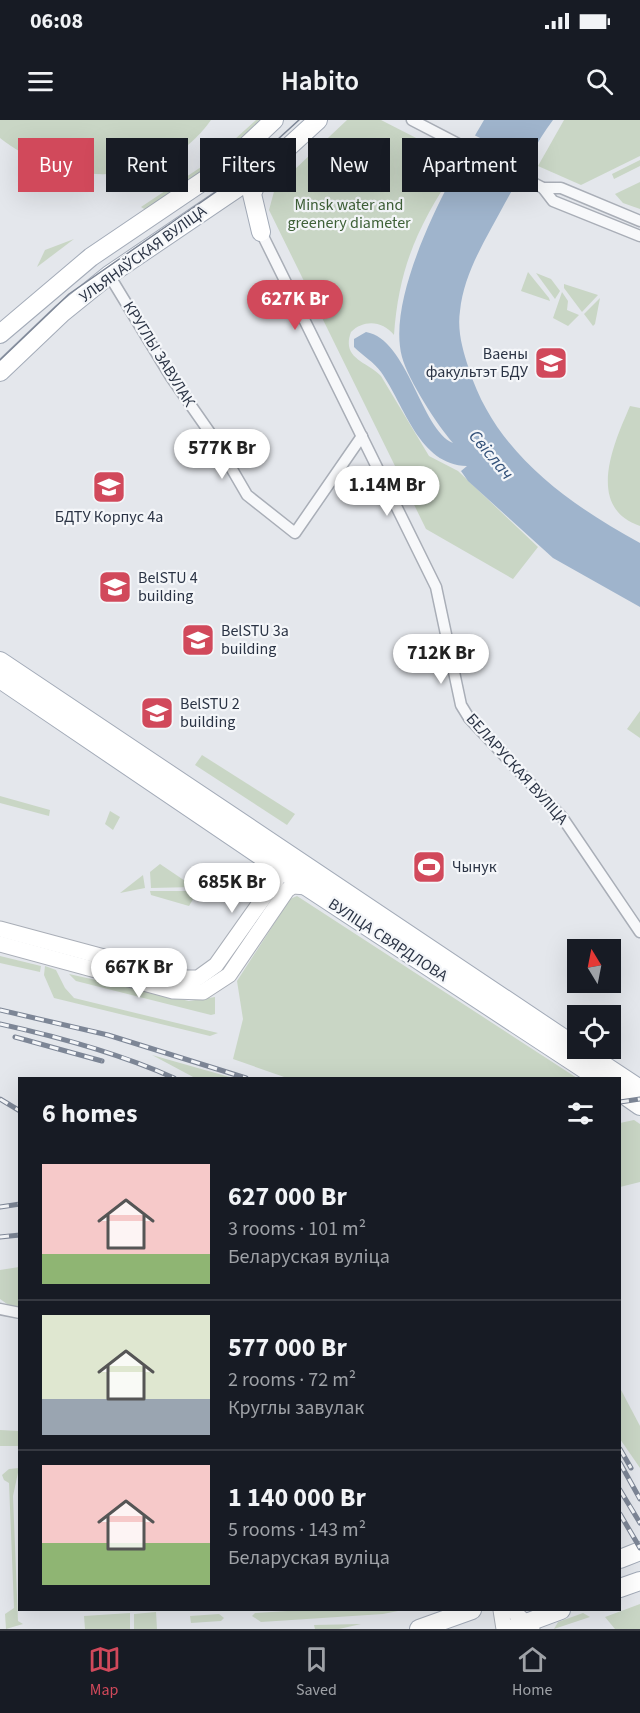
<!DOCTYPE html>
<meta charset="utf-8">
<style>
:root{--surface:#171b24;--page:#242831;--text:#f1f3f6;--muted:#9ea1a6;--line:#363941;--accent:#d1495b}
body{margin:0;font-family:"Source Sans 3",sans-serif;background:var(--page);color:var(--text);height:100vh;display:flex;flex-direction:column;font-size:22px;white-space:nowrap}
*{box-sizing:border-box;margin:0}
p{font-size:20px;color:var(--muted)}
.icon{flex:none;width:33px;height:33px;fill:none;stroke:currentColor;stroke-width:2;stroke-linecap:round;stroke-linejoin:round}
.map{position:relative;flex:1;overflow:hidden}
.panel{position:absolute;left:18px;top:957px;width:603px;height:534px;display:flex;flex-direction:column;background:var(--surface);border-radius:0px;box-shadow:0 6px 24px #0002}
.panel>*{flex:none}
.top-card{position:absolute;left:18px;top:18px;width:604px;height:54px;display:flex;gap:12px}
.needle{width:39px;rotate:350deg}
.controls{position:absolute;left:567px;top:819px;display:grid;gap:12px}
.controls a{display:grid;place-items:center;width:54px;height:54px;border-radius:0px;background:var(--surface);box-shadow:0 6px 24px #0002;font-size:30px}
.price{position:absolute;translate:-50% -51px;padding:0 14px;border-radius:21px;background:#fff;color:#222;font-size:20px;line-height:39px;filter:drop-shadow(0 2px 3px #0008)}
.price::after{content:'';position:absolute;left:50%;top:36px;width:18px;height:14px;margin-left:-9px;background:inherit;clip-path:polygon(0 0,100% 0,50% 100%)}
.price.current{background:var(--accent);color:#fff}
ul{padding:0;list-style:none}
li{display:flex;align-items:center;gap:18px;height:150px;padding:0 24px}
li+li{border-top:2px solid var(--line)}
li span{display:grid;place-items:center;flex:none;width:168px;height:120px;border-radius:0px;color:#555}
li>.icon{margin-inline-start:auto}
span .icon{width:72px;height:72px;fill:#fffc;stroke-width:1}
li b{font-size:26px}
h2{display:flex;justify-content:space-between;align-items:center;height:72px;padding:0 24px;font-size:26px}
.pill{padding:0 21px;border-radius:0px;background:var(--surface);box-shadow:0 6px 24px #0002;font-size:21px;line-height:54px}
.pill.current{background:var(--accent);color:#fff}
.status{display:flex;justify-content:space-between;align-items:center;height:42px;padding:0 30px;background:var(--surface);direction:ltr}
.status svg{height:16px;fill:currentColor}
header{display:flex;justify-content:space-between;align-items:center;height:78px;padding:0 24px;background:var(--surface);font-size:27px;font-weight:600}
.tab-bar{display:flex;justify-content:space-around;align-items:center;height:84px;border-top:2px solid var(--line);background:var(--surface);font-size:16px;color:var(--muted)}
.tab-bar a{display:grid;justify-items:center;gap:3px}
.tab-bar .current{color:var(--accent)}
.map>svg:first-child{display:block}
</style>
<div class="status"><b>06:08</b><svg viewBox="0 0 49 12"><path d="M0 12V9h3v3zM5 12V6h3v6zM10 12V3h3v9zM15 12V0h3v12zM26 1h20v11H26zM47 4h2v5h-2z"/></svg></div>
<header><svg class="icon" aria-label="menu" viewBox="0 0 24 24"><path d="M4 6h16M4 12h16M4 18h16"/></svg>Habito<svg class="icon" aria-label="search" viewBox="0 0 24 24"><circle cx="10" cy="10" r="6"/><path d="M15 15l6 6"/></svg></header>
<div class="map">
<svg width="640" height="1509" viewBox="0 0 640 1509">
<rect width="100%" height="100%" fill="#e4e7ec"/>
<!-- green -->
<g fill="#c9d6c5">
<path d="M0,0H211C162,70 63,68 0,18Z"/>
<path d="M256,0H261L216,41L146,90L141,87L213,39Z"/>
<path d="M347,0H381L424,22L457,47C419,104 399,145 394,215C383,201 364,199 351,212C341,239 367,241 381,256L429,336L458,351L538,427L513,459L426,409L269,90L275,68Z"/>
<path d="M564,0H640V36L581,65L538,46Z"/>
<path d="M640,40V46L614,59L612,54Z"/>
<path d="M640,62V89L623,83L615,74Z"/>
<path d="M74,119L37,147L45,130Z"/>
<path d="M528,152L549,178L550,181L521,171Z"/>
<path d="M536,153L551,159L560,171L555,179Z"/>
<path d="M564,164L598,175L582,192L564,168Z"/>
<path d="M562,172L568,181L567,190L579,195L568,206L553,198Z"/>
<path d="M600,178L595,204L593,206L584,194Z"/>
<path d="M630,286L640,288V406C584,387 615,321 630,286Z"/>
<path d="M640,591V618L627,609Z"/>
<path d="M202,635L295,694L287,705L195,645Z"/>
<path d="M0,676L50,690L49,696L0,683Z"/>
<path d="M110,691L120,697L113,710L105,704Z"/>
<path d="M160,744L194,767L151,768L150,752Z"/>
<path d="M143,755L145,768L120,773Z"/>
<path d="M150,771H198L189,786L151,775Z"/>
<path d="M297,776L577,958H287L233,939L243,899L237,861L290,779Z"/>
<path d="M0,836L41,846L40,852L0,843Z"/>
<path d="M45,846L56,850L65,868L74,878L218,913L210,916L54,878L44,855Z"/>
<path d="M69,854L189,881L215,877V894L211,895L76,861Z"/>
<path d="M152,935L233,958H195Z"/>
<path d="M634,1000L640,1004V1062L620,1067V1003Z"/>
<path d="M19,1147V1188L10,1186L0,1179V1150Z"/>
<path d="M620,1268L640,1306V1348L620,1319Z"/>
<path d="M0,1310L19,1311V1326H0Z"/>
<path d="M19,1348L13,1376L18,1501L23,1504L6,1509L5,1494L14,1488L9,1363L4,1360L2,1355L9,1349Z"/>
<path d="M640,1484V1509H615L605,1497Z"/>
<path d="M303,1490H403L383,1494L261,1502L252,1496L255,1493Z"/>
<path d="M156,1492L157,1509H134V1494Z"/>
<path d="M130,1493V1509H85L84,1496Z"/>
<path d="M583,1493L590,1497L554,1509L558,1502Z"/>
<path d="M219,1494L224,1498L221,1501L191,1503L190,1496Z"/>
<path d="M361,1504L339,1509H315L314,1505Z"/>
</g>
<!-- water -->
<path fill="#9fb4cc" d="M484,0H553C534,25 521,55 505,83C487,117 464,152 460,191C457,211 463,231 469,249C495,332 567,383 640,423V487L553,438L468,361L461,351L467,346C419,345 405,286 381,252C374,242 363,236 354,227V219L366,212C408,219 421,310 453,323C438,306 408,260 402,237C385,173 452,55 484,0Z"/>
<!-- pier -->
<path fill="#e4e7ec" d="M472,14L531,43L517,68L459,40Z"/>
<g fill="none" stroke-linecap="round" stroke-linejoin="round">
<!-- street casing -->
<g stroke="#a9aeb7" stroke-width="13">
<g id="street">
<path d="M412,0L543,68H561L640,101"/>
<path d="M543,68L553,81L640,116"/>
<path d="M261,112L436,467L461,585L469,598L562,697L640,812"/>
<path d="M109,155L171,257L215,320L247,375L295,413L362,316"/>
<path d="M0,1189L20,1193"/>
</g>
</g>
<!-- secondary casing -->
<g stroke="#a9aeb7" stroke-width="17">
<g id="secondary">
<path d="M0,809L182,858H198L216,845L289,742"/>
<path d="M0,824L173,871L203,872L229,855L287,770L293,766L307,767"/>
<path d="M501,1490L504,1509"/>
<path d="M512,1490L532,1509"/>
</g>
</g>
<!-- primary casing -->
<g stroke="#a3abb8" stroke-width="20">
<g id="primary">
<path d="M261,52L252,74L261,112"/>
<path d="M0,214L91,137L224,47L274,0"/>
<path d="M0,252L62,193L109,155L261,52L318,0"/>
<path d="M0,541L578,928"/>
<path d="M0,559L283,751L598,958"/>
<path d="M578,928L640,969"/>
<path d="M620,972L640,986"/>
<path d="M620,1439L640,1431"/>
<path d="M620,1468L640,1461"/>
<path d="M419,1509L472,1490"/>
<path d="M510,1509L561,1490"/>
</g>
</g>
<!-- street -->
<use href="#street" stroke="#f7f8fa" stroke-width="10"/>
<!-- secondary -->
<use href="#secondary" stroke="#fff" stroke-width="15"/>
<!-- primary -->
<use href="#primary" stroke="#fff" stroke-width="18"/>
<!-- tram -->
<path stroke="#7d8696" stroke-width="1.5" d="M0,240L69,174L233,60L299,0"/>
<!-- rail casing -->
<g stroke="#7d8696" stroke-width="5">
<g id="rail">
<path d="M0,890L108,915L246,958"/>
<path d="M0,904C59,917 118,933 174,958"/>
<path d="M15,917L102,941"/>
<path d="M0,979L20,991"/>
<path d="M620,982L640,979"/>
<path d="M0,1087L20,1084"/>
<path d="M0,1117L20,1115"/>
<path d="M620,1329L631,1348"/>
<path d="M620,1343L640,1379"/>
<path d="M620,1370L640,1403"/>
<path d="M620,1394L640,1428"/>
</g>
</g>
<!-- rail -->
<use href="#rail" stroke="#f4f6f9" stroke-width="3" stroke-dasharray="9" stroke-linecap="butt"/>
</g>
<!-- icons -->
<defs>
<g id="university-square" transform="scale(1.725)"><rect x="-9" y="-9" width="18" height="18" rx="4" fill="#d1495b" stroke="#f4f6f9"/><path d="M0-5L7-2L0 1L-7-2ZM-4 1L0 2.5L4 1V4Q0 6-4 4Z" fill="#fff"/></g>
<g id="stadium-square" transform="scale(1.725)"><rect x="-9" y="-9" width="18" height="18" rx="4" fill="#d1495b" stroke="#f4f6f9"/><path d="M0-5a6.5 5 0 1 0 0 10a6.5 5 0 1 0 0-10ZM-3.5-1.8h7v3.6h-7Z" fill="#fff"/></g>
</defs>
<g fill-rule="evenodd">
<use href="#university-square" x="551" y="243"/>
<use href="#university-square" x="109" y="367"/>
<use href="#university-square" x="115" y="467"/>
<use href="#university-square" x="198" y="520"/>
<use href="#university-square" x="157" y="593"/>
<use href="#stadium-square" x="429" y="747"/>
</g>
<g text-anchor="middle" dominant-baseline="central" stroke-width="4.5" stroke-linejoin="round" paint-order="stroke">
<!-- park labels -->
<g font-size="16" fill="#3f6138" stroke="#f4f6f9">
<text x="349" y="85">Minsk water and<tspan x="349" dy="18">greenery diameter</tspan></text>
</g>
<!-- street labels -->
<g font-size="16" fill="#2b3445" stroke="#f4f6f9">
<text transform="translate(143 134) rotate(-36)">УЛЬЯНАЎСКАЯ ВУЛІЦА</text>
<text transform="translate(159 234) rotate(58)">КРУГЛЫ ЗАВУЛАК</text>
<text transform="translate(517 649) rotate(48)">БЕЛАРУСКАЯ ВУЛІЦА</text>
<text transform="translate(388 820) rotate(33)">ВУЛІЦА СВЯРДЛОВА</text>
</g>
<!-- poi labels -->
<g font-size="16" fill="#2b3445" stroke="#f4f6f9" text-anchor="start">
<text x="528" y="234" text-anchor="end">Ваены<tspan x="528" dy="18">факультэт БДУ</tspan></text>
<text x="109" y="397" text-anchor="middle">БДТУ Корпус 4а</text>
<text x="138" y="458">BelSTU 4<tspan x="138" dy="18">building</tspan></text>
<text x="221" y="511">BelSTU 3a<tspan x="221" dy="18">building</tspan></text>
<text x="180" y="584">BelSTU 2<tspan x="180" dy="18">building</tspan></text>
<text x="452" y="747">Чынук</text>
</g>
<!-- water labels -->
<g font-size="18" font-style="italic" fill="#34527a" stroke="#f4f6f9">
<text transform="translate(491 335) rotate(50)">Свіслач</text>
</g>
</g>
</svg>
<div class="controls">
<a><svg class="needle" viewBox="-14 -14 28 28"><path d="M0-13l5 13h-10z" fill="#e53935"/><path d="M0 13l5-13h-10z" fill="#9ea1a6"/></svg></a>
<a><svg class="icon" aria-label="locate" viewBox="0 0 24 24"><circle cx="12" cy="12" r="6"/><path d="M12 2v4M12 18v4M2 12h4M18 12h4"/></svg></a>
</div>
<b class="price current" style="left:295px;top:211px">627K Br</b>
<b class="price" style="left:222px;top:360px">577K Br</b>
<b class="price" style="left:387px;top:397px">1.14M Br</b>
<b class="price" style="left:441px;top:565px">712K Br</b>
<b class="price" style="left:232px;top:794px">685K Br</b>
<b class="price" style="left:139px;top:879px">667K Br</b>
<div class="top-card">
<a class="pill current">Buy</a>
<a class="pill">Rent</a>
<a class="pill">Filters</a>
<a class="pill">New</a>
<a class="pill">Apartment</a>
</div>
<section class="panel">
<h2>6 homes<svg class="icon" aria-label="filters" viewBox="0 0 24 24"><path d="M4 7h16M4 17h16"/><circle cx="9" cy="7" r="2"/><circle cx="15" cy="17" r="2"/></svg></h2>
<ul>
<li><span style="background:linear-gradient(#f6c9c9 75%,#8fb573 0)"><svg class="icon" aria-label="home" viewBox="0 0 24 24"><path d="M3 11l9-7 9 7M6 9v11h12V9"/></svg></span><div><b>627 000 Br</b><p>3 rooms · 101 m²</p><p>Беларуская вуліца</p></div></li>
<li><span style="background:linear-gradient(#dfe7d0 70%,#9aa5b1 0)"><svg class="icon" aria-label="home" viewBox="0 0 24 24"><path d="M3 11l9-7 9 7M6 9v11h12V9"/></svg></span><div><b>577 000 Br</b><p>2 rooms · 72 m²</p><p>Круглы завулак</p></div></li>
<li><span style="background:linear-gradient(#f6c9c9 65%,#8fb573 0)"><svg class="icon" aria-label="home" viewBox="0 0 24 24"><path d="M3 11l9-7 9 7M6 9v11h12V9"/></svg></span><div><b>1 140 000 Br</b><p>5 rooms · 143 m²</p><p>Беларуская вуліца</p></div></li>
</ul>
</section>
</div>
<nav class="tab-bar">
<a class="current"><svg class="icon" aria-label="map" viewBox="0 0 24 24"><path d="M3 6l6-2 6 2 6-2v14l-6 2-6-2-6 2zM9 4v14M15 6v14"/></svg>Map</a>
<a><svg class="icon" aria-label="saved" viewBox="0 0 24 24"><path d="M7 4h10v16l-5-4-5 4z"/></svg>Saved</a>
<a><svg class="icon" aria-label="home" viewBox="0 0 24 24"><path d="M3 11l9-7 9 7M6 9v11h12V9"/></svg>Home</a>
</nav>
